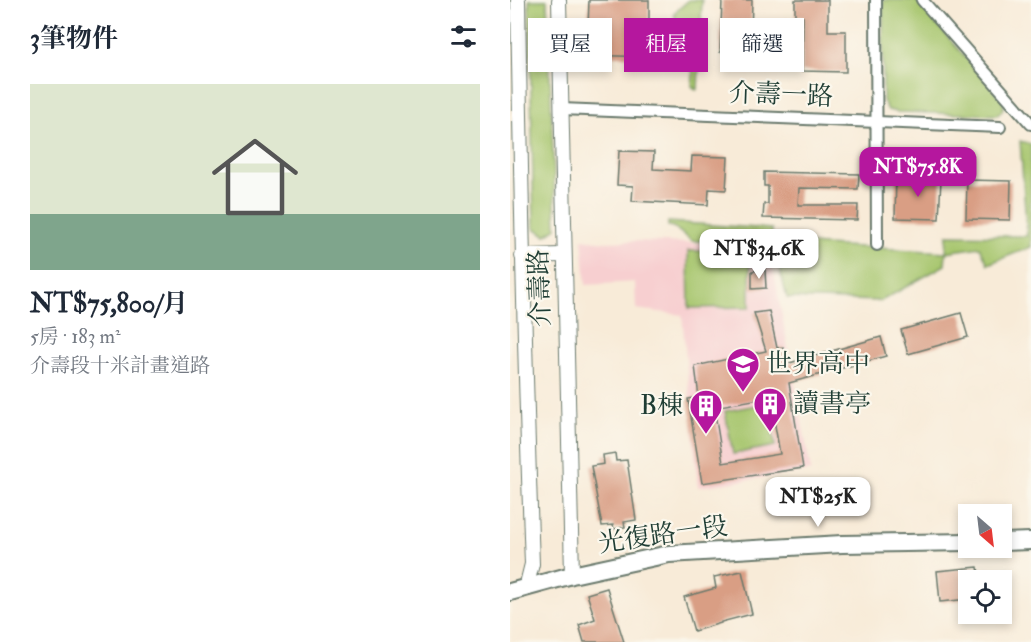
<!DOCTYPE html>
<html lang="zh-TW">
<meta charset="utf-8">
<style>
:root{--surface:#fff;--page:#f6f6f7;--text:#1f2937;--muted:#747a83;--line:#e0e1e3;--accent:#b5179e}
body{margin:0;font-family:"IM FELL Double Pica","Noto Serif TC",serif;background:var(--page);color:var(--text);height:100vh;display:flex;flex-direction:column;font-size:22px;white-space:nowrap}
*{box-sizing:border-box;margin:0}
p{font-size:20px;color:var(--muted)}
.icon{flex:none;width:33px;height:33px;fill:none;stroke:currentColor;stroke-width:2;stroke-linecap:round;stroke-linejoin:round}
.map{position:relative;flex:1;overflow:hidden}
.details{display:flex;flex-direction:column;background:var(--surface);width:510px}
.details>*{flex:none}
.guide{position:absolute;left:18px;top:18px;width:412px;height:54px;display:flex;gap:12px}
.needle{width:39px;rotate:152deg}
.buttons{position:absolute;left:448px;top:504px;display:grid;gap:12px}
.buttons a{display:grid;place-items:center;width:54px;height:54px;border-radius:0px;background:var(--surface);box-shadow:0 3px 9px #0003;font-size:30px}
.price{position:absolute;translate:-50% -51px;padding:0 14px;border-radius:12px;background:#fff;color:#222;font-size:20px;line-height:39px;filter:drop-shadow(0 2px 3px #0008)}
.price::after{content:'';position:absolute;left:50%;top:36px;width:18px;height:14px;margin-left:-9px;background:inherit;clip-path:polygon(0 0,100% 0,50% 100%)}
.price.selected{background:var(--accent);color:#fff}
ul{padding:0;list-style:none}
li{display:grid;align-content:center;gap:12px;height:318px;padding:0 30px}
li+li{border-top:2px solid var(--line)}
li span{display:grid;place-items:center;height:186px;border-radius:0px;color:#555}
li>.icon{margin-inline-start:auto}
span .icon{width:108px;height:108px;fill:#fffc;stroke-width:1}
li b{font-size:26px}
h2{display:flex;justify-content:space-between;align-items:center;height:72px;padding:0 30px;font-size:26px}
.pill{padding:0 21px;border-radius:0px;background:var(--surface);box-shadow:0 3px 9px #0003;font-size:21px;line-height:54px}
.pill.selected{background:var(--accent);color:#fff}
main{display:flex;flex:1;min-height:0}
.map>svg:first-child{display:block}
</style>
<main>
<section class="details">
<h2>3筆物件<svg class="icon" aria-label="filters" viewBox="0 0 24 24"><path d="M4 7h16M4 17h16"/><circle cx="9" cy="7" r="2"/><circle cx="15" cy="17" r="2"/></svg></h2>
<ul>
<li><span style="background:linear-gradient(#dfe7d0 70%,#7fa58c 0)"><svg class="icon" aria-label="home" viewBox="0 0 24 24"><path d="M3 11l9-7 9 7M6 9v11h12V9"/></svg></span><div><b>NT$75,800/月</b><p>5房 · 183 m²</p><p>介壽段十米計畫道路</p></div></li>
</ul>
</section>
<div class="map">
<svg width="521" height="642" viewBox="0 0 521 642">
<rect width="100%" height="100%" fill="#fbf7ec"/>
<filter id="ink" filterUnits="userSpaceOnUse"><feTurbulence type="fractalNoise" baseFrequency=".0167" numOctaves="2"/><feDisplacementMap in="SourceGraphic" scale="12" xChannelSelector="R" yChannelSelector="G"/><feConvolveMatrix kernelMatrix="1 2 1 2 8 2 1 2 1" color-interpolation-filters="sRGB"/></filter>
<filter id="wash" filterUnits="userSpaceOnUse"><feTurbulence type="fractalNoise" baseFrequency=".008" numOctaves="4" result="noise"/><feDisplacementMap in="SourceGraphic" scale="24" xChannelSelector="R" yChannelSelector="G"/><feGaussianBlur stdDeviation="1.35" result="paint"/><feColorMatrix in="noise" values="0 0 0 0 0 0 0 0 0 0 0 0 0 0 0 0 0 1.4 0 .05"/><feComposite in="paint" operator="in"/></filter>
<g filter="url(#wash)">
<rect width="100%" height="100%" fill="#f8ebd8"/>
<!-- built -->
<path fill="#f7cfd0" d="M72,239L96,242L126,241L259,246L301,471L188,487L172,315L126,309L125,282L76,285Z"/>
<!-- green -->
<g fill="#a7c66e" stroke="#638251" stroke-width="1.5">
<path d="M19,0H37L46,228L36,235L24,228Z"/>
<path d="M179,0H192L188,89L186,90L182,86L183,72L177,66L164,13Z"/>
<path d="M373,0H406L493,101C495,108 492,112 487,115L387,112L378,110L373,101Z"/>
<path d="M510,141L521,144V247L478,264L470,247L436,252L437,235L517,236Z"/>
<path d="M158,222L262,229V241H182L163,227L158,226Z"/>
<path d="M263,242L436,252L435,265L371,301L277,298Z"/>
<path d="M240,250V307L179,308L178,251Z"/>
<path d="M258,403L265,446L223,454L215,411Z"/>
</g>
<g id="blocks">
<!-- building -->
<g fill="#d99e84" fill-rule="evenodd">
<path d="M79,0H139V24L162,25L169,58L77,55Z"/>
<path d="M212,0H242L241,38L258,39L257,69L223,67V52H210Z"/>
<path d="M285,0H318V31H336V72L292,71L293,17H285Z"/>
<path d="M109,151L144,152L143,169L181,171L182,156L218,157L216,190L199,189L198,205L122,201L123,186L107,185Z"/>
<path d="M254,172L349,174L348,189L289,188L288,205H348L347,220L253,218L254,204H258V186H254Z"/>
<path d="M386,178L431,179L429,219L385,218Z"/>
<path d="M457,180L501,181L500,220L456,219Z"/>
<path d="M255,270L256,288L242,289V271Z"/>
<path d="M259,311L267,348L273,347L276,364L371,337L376,356L279,383L293,468L192,483L178,399L189,397L185,366L256,351L244,313ZM260,397L270,454L213,463L204,407Z"/>
<path d="M451,313L458,337L398,354L391,330Z"/>
<path d="M105,453L106,461L117,460L126,520L114,522L115,527L104,529L103,525L92,526L81,466L94,464L93,455Z"/>
<path d="M468,567L470,580H459V599L430,602L427,571Z"/>
<path d="M232,571L242,614L211,622V623L184,631L174,597L206,588L204,577Z"/>
<path d="M97,588L114,642H74L69,625L85,619L77,594Z"/>
</g>
</g>
</g>
<g filter="url(#ink)">
<use href="#blocks" fill-opacity="0" stroke="#6b7a6d" stroke-width="1.5"/>
<g fill="none" stroke-linecap="round" stroke-linejoin="round">
<!-- minor casing -->
<g stroke="#6b7a6d" stroke-width="14">
<g id="minor">
<path d="M366,0L367,245"/>
<path d="M412,0L521,124"/>
<path d="M51,109L490,127"/>
</g>
</g>
<!-- tertiary casing -->
<g stroke="#6b7a6d" stroke-width="16">
<g id="tertiary">
<path d="M8,0C11,188 15,376 22,564L16,588"/>
<path d="M49,0L62,575"/>
<path d="M12,256L53,255"/>
</g>
</g>
<!-- secondary casing -->
<g stroke="#6b7a6d" stroke-width="20">
<g id="secondary">
<path d="M492,542L521,541"/>
<path d="M0,592L62,575L159,554L332,544L459,542"/>
</g>
</g>
<!-- minor -->
<use href="#minor" stroke="#fff" stroke-width="10"/>
<!-- tertiary -->
<use href="#tertiary" stroke="#fff" stroke-width="14"/>
<!-- secondary -->
<use href="#secondary" stroke="#fff" stroke-width="16"/>
</g>
</g>
<!-- icons -->
<defs>
<g id="school-pin" transform="scale(1.725)"><path d="M0 17L-7.5 6A9.5 9.5 0 1 1 7.5 6Z" fill="#b5179e" stroke="#fbf7ec"/><path d="M0-5L7-2L0 1L-7-2ZM-4 1L0 2.5L4 1V4Q0 6-4 4Z" fill="#fff"/></g>
<g id="building-pin" transform="scale(1.725)"><path d="M0 17L-7.5 6A9.5 9.5 0 1 1 7.5 6Z" fill="#b5179e" stroke="#fbf7ec"/><path d="M-4-6H4V6H1V3H-1V6H-4ZM-2.5-4.3h1.7v1.8h-1.7ZM.8-4.3h1.7v1.8H.8ZM-2.5-1h1.7V.8h-1.7ZM.8-1h1.7V.8H.8Z" fill="#fff"/></g>
</defs>
<g fill-rule="evenodd">
<use href="#school-pin" x="233" y="364"/>
<use href="#building-pin" x="260" y="404"/>
<use href="#building-pin" x="196" y="406"/>
</g>
<g text-anchor="middle" dominant-baseline="central" stroke-width="4.5" stroke-linejoin="round" paint-order="stroke">
<!-- street labels -->
<g font-size="26" fill="#1f3d34" stroke="#fbf7ec">
<text transform="translate(271 95) rotate(2)">介壽一路</text>
<text transform="translate(30 288) rotate(-92)">介壽路</text>
<text transform="translate(153 535) rotate(-8)">光復路一段</text>
</g>
<!-- poi labels -->
<g font-size="26" fill="#1f3d34" stroke="#fbf7ec" text-anchor="start">
<text x="256" y="364">世界高中</text>
<text x="283" y="404">讀書亭</text>
<text x="173" y="406" text-anchor="end">B棟</text>
</g>
</g>
</svg>
<div class="buttons">
<a><svg class="needle" viewBox="-14 -14 28 28"><path d="M0-13l5 13h-10z" fill="#e53935"/><path d="M0 13l5-13h-10z" fill="#747a83"/></svg></a>
<a><svg class="icon" aria-label="locate" viewBox="0 0 24 24"><circle cx="12" cy="12" r="6"/><path d="M12 2v4M12 18v4M2 12h4M18 12h4"/></svg></a>
</div>
<b class="price selected" style="left:408px;top:198px">NT$75.8K</b>
<b class="price" style="left:249px;top:280px">NT$34.6K</b>
<b class="price" style="left:308px;top:528px">NT$25K</b>
<div class="guide">
<a class="pill">買屋</a>
<a class="pill selected">租屋</a>
<a class="pill">篩選</a>
</div>
</div>
</main>
